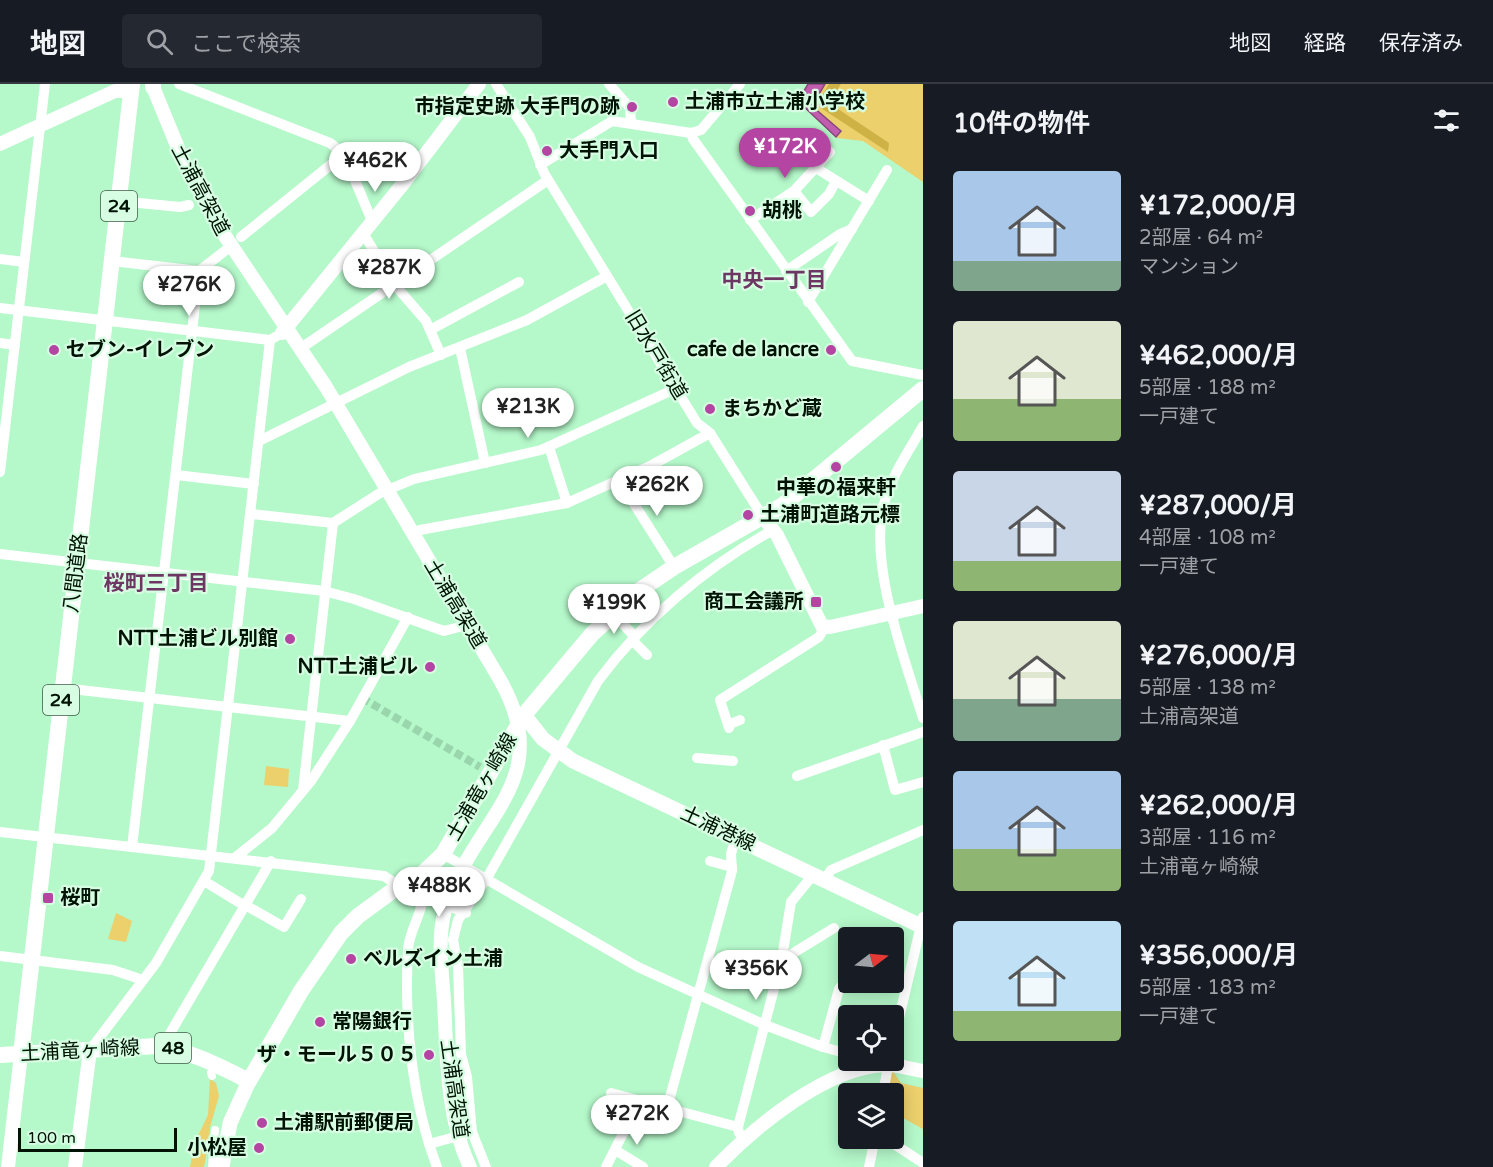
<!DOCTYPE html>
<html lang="ja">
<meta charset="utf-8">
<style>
:root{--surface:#171b24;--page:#242831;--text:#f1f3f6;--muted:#9ea1a6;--line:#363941;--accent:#b445a2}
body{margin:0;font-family:"Varela Round","Noto Sans JP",sans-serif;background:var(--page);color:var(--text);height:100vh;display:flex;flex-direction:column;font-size:22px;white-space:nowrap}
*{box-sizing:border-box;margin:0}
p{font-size:20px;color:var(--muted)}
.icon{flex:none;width:33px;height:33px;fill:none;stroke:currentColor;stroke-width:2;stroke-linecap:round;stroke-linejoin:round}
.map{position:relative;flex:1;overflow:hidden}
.side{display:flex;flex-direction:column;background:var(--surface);width:570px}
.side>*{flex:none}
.needle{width:39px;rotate:74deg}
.fabs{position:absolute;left:838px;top:843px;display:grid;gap:12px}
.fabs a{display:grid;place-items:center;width:66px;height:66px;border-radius:6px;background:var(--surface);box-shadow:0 3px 15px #0003;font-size:30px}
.scale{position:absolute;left:18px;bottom:15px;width:159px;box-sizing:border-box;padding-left:6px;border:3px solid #001305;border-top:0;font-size:16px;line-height:21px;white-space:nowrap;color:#001305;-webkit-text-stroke:4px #d7fee2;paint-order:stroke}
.price{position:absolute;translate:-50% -51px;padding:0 14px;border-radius:21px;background:#fff;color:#222;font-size:20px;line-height:39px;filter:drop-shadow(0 2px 3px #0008)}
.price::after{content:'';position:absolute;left:50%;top:36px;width:18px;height:14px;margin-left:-9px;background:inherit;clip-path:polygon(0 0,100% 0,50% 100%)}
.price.on{background:var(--accent);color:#fff}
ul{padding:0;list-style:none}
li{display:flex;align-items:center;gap:18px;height:150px;padding:0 30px}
li span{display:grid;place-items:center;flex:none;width:168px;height:120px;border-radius:6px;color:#555}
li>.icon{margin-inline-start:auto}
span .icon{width:72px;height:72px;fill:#fffc;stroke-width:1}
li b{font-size:26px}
h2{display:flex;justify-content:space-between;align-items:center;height:72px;padding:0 30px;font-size:26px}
header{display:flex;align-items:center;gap:36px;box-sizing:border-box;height:84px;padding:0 30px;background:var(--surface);border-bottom:2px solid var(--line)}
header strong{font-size:28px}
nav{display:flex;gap:33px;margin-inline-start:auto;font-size:21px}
.search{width:420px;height:54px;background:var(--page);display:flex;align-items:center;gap:15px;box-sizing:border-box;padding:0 21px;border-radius:6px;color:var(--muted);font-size:22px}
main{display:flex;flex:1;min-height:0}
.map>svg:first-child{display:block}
</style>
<header>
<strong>地図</strong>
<div class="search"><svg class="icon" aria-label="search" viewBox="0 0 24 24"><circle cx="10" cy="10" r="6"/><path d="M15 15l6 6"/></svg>ここで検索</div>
<nav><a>地図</a><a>経路</a><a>保存済み</a></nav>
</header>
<main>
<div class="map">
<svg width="923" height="1083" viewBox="0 0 923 1083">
<rect width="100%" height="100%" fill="#b5f8ca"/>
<!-- green -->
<g fill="#ebd06c">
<path d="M808,0H923V98L863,57L837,54L797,17Z"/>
<path d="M266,682L289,685L288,703L264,701Z"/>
<path d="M116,829L132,837L126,858L108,855Z"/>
<path d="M892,986L901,999L923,1004V1045L894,1029V1010H887Z"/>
<path d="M210,995L216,999L219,1012L210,1043L207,1083L208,1060L204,1083H190L194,1060L208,1031Z"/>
</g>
<!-- forest -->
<path fill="#ceb245" d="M829,0H841L832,14L835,23L889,59L888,68L821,24L820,15Z"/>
<!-- water -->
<path fill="#c15daf" stroke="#87477c" stroke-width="1.5" d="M808,0H825L812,22L841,47L836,53L798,17Z"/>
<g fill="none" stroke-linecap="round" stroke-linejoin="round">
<!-- pedestrian-tunnel -->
<path stroke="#9ad6ac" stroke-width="8" stroke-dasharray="8 4" stroke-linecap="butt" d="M362,614L480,683"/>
<!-- pedestrian -->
<g stroke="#fff" stroke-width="8">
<path d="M211,989L212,992"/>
<path d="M212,1083L215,1046"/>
</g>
<!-- minor -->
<g stroke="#fff" stroke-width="10">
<path d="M179,0L330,59L344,70L372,137"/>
<path d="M496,0L530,53L544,89L697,339L710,349L763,433"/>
<path d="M609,0L630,24L631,39"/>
<path d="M691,49L693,55L852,277L923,291"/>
<path d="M540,81L612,37L691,49L701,46L740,0"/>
<path d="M816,84L869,117"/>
<path d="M794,107L811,128L829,110L836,97"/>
<path d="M119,117L180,123L189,121"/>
<path d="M750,136L794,107L830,68"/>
<path d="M363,149L394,200L426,237L441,271"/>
<path d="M241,153L344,70"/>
<path d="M0,175L24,178"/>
<path d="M112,177L199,187"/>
<path d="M786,187L840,150L852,145"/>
<path d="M808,218L887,86"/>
<path d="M0,224L270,256"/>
<path d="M430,246L519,198"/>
<path d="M0,259L15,261"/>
<path d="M307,260L548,96"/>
<path d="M460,264L485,379"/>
<path d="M923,342C909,367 891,392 884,420C868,480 905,576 923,634"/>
<path d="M259,357L409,283L527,236L607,192"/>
<path d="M549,363L567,419"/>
<path d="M0,388L45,0"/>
<path d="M176,391L254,400"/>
<path d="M619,396L674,483"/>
<path d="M251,430L333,439L380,409L414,395L541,366L677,304"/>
<path d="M420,446L567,419L652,381L710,349"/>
<path d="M0,470L324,507L354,515L444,547L463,542"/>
<path d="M613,529L635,553"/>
<path d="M632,556L647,571"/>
<path d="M63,604L350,637"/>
<path d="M728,641L740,636"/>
<path d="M729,644L720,616L819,553L825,543"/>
<path d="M883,661L895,706L923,698"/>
<path d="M697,674L733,677"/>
<path d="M797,692L923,648"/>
<path d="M303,706L333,439"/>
<path d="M0,748L384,792L399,802"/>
<path d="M736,753L731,770L732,787L667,1024L738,1043"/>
<path d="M132,763L199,187L226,166"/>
<path d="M443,770L638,883L765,941L823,963L849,970"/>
<path d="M236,773L272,744L311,697L350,637L408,533"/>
<path d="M710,777L732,783"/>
<path d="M421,791C422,798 424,807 423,814C421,832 409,847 408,866C404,937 412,1017 437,1083"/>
<path d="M824,796L831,786L923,746"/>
<path d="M204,797L245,822"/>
<path d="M424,812L466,829"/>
<path d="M245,821L284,843L301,815"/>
<path d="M0,872L113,886L143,896"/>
<path d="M782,876L834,844"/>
<path d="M894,955L923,833"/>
<path d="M162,963L271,777"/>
<path d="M823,963L839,905L848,893"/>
<path d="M90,966L156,879L209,787L270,256L282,249"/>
<path d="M611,1009L667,1024"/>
<path d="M883,1010L889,976"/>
<path d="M739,1049L738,1043L782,874L791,818L813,791"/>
<path d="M885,1054L923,1079"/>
<path d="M429,1060L466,1050"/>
<path d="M615,1066L643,1083"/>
<path d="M486,1083L472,1048L467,993L461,970L458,882L453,856L458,836L487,794L598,597C644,535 706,483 773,446"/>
<path d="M606,1083L640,1016"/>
<path d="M869,1083L875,1054"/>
</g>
<!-- tertiary -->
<g stroke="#fff" stroke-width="14">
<path d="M153,3L185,81L217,140L326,303L499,594C560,699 471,734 445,826C437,855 442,887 444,917C447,971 446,1033 470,1083"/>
<path d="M0,60L115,7H132"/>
<path d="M282,249L402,101L479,0"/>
<path d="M763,433L777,451L822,542L830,543L923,522"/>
<path d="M8,1083L21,970"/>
<path d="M75,1083L90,966"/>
<path d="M716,1083C755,1043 827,982 887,981C898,981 911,985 923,987"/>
</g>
<!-- secondary -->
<g stroke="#fff" stroke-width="15">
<path d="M524,631L543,655L573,677L923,843"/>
<path d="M222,1083L230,1039L249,997"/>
</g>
<!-- primary -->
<g stroke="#fff" stroke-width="16">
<path d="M153,0V3"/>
<path d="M21,970L132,0"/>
<path d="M0,971L157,962C191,967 219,982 249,997L301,907L341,849L358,832L399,802L421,791L443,770L524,631L592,550L640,506L674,483L783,421L923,305"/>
</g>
</g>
<!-- markers -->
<g fill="#b445a2" stroke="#d7fee2" stroke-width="2">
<circle cx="673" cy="18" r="6"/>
<circle cx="632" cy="23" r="6"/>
<circle cx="547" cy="67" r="6"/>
<circle cx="750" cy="127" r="6"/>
<circle cx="54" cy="266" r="6"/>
<circle cx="831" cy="266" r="6"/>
<circle cx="710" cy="325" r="6"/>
<circle cx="836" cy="383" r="6"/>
<circle cx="748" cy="431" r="6"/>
<rect x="810" y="512" width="12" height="12" rx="3"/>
<circle cx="290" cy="555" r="6"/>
<circle cx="430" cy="583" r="6"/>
<rect x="42" y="808" width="12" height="12" rx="3"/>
<circle cx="351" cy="875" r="6"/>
<circle cx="320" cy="938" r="6"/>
<circle cx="429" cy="971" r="6"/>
<circle cx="262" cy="1039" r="6"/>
<circle cx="259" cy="1064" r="6"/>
</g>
<g text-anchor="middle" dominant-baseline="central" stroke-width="4.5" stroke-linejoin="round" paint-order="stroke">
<!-- shield labels -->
<g fill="#d7fee2" stroke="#405a47" stroke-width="1.5">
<rect x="101" y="107" width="36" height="30" rx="4.5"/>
<rect x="43" y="601" width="36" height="30" rx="4.5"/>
<rect x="155" y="949" width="36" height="30" rx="4.5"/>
</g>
<g font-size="18" font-weight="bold" fill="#001305">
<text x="119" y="122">24</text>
<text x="61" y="616">24</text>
<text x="173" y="964">48</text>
</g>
<!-- poi labels -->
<g font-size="20" font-weight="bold" fill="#001305" stroke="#d7fee2" text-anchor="start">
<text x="685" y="18">土浦市立土浦小学校</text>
<text x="620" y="23" text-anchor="end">市指定史跡 大手門の跡</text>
<text x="559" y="67">大手門入口</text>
<text x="762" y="127">胡桃</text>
<text x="66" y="266">セブン-イレブン</text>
<text x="819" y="266" text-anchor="end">cafe de lancre</text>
<text x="722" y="325">まちかど蔵</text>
<text x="836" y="404" text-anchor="middle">中華の福来軒</text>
<text x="760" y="431">土浦町道路元標</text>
<text x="804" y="518" text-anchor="end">商工会議所</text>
<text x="278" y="555" text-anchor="end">NTT土浦ビル別館</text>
<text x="418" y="583" text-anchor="end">NTT土浦ビル</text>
<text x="60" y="814">桜町</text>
<text x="363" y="875">ベルズイン土浦</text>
<text x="332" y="938">常陽銀行</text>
<text x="417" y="971" text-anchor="end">ザ・モール５０５</text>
<text x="274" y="1039">土浦駅前郵便局</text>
<text x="247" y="1064" text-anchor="end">小松屋</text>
</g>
<!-- street labels -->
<g font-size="20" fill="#001305" stroke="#d7fee2">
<text transform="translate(200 106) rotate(62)">土浦高架道</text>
<text transform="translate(656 271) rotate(59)">旧水戸街道</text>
<text transform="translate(76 489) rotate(-83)">八間道路</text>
<text transform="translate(455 520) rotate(59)">土浦高架道</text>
<text transform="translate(482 703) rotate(-60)">土浦竜ヶ崎線</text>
<text transform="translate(718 745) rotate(25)">土浦港線</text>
<text transform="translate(80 967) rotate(-3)">土浦竜ヶ崎線</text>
<text transform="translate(454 1005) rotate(82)">土浦高架道</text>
</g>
<!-- neighbourhood labels -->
<g font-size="21" font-weight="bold" fill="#6d3663" stroke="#d7fee2">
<text x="774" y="196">中央一丁目</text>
<text x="156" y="499">桜町三丁目</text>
</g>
</g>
</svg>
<div class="fabs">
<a><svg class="needle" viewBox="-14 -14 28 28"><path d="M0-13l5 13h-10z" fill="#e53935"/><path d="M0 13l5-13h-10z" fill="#9ea1a6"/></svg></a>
<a><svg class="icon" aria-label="locate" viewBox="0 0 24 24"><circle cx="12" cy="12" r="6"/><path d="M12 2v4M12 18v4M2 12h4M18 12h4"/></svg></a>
<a><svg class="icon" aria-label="layers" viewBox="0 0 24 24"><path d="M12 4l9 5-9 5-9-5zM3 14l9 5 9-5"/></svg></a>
</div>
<div class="scale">100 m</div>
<b class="price on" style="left:785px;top:95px">¥172K</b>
<b class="price" style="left:375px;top:109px">¥462K</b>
<b class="price" style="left:389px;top:216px">¥287K</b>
<b class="price" style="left:189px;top:233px">¥276K</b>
<b class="price" style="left:528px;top:355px">¥213K</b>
<b class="price" style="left:657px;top:433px">¥262K</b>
<b class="price" style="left:614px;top:551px">¥199K</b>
<b class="price" style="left:439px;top:834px">¥488K</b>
<b class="price" style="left:756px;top:917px">¥356K</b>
<b class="price" style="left:637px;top:1062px">¥272K</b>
</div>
<section class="side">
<h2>10件の物件<svg class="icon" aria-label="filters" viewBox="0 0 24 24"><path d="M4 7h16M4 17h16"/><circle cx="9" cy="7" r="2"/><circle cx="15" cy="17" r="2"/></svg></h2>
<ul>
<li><span style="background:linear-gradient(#a9c7e8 75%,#7fa58c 0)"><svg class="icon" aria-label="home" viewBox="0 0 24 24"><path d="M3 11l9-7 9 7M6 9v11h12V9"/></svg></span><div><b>¥172,000/月</b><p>2部屋 · 64 m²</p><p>マンション</p></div></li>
<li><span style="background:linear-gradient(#dfe7d0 65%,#8fb573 0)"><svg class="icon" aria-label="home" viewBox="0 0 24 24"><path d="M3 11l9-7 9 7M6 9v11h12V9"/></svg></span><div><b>¥462,000/月</b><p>5部屋 · 188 m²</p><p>一戸建て</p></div></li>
<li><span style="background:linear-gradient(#c9d6e8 75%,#8fb573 0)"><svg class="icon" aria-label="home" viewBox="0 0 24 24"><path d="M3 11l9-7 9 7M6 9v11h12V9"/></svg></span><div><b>¥287,000/月</b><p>4部屋 · 108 m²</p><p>一戸建て</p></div></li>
<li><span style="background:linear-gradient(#dfe7d0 65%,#7fa58c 0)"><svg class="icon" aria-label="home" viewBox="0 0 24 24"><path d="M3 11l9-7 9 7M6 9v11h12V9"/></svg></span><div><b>¥276,000/月</b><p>5部屋 · 138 m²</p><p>土浦高架道</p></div></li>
<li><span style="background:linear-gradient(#a9c7e8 65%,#8fb573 0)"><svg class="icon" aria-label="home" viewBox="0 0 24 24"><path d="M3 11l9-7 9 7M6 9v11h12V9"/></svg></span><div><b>¥262,000/月</b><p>3部屋 · 116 m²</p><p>土浦竜ヶ崎線</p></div></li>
<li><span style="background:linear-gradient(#bfe0f5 75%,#8fb573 0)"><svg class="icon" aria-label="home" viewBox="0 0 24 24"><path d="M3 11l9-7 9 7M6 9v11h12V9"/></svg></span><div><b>¥356,000/月</b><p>5部屋 · 183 m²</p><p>一戸建て</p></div></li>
</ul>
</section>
</main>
